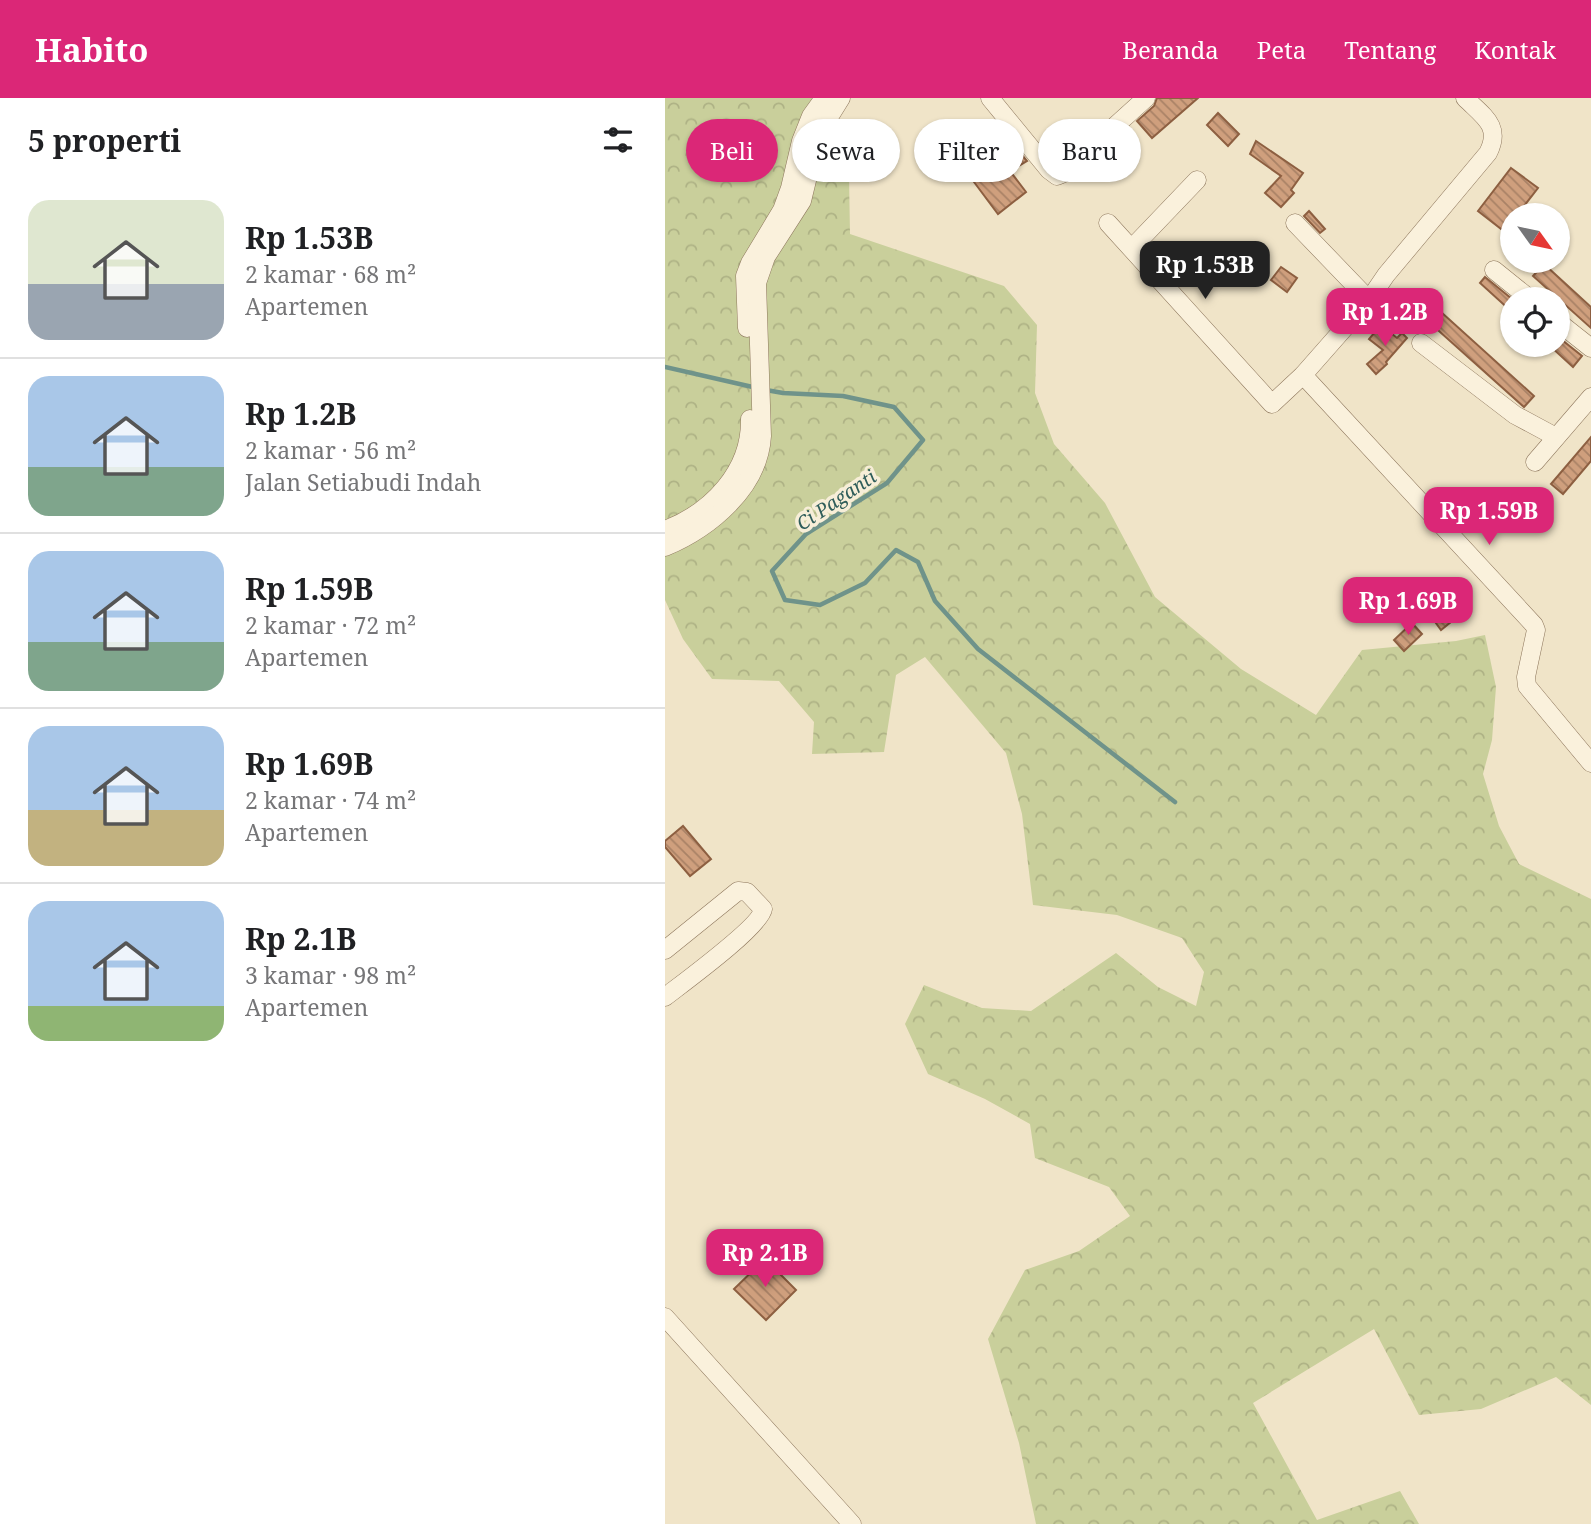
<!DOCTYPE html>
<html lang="id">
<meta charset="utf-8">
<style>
:root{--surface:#fff;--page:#f2f2f2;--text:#202124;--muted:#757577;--line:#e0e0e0;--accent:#db2777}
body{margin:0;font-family:"Noto Serif",serif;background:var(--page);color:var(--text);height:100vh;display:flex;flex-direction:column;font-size:26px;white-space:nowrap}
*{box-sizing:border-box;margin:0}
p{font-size:23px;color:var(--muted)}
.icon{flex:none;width:38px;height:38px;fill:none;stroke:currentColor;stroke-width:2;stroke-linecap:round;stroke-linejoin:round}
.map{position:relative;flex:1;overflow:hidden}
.details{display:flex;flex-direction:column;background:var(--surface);width:665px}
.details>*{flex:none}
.top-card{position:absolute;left:21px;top:21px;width:665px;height:63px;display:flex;gap:14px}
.needle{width:46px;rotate:123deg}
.tools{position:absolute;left:835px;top:105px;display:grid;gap:14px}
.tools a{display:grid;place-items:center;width:70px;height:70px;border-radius:50%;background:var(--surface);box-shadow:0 2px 5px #0004;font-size:35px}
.price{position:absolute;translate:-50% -60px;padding:0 16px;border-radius:14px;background:var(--accent);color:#fff;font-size:23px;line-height:46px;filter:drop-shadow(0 2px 4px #0008)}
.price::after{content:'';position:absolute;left:50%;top:42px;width:21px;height:16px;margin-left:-10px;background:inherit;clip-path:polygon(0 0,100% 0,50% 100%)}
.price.current{background:#222;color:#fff}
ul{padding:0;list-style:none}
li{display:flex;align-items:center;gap:21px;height:175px;padding:0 28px}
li+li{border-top:2px solid var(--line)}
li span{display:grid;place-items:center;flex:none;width:196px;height:140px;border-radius:21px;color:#555}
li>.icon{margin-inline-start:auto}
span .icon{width:84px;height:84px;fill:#fffc;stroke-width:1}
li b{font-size:30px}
h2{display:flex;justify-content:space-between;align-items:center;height:84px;padding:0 28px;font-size:30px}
.chip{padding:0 24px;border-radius:32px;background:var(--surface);box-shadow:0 2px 5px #0004;font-size:24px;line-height:63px}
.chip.current{background:var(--accent);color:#fff}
header{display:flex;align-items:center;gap:42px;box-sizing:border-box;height:98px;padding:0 35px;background:var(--accent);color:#fff}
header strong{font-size:33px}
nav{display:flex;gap:38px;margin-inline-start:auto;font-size:24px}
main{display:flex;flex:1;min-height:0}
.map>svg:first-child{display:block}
</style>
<header>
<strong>Habito</strong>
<nav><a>Beranda</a><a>Peta</a><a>Tentang</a><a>Kontak</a></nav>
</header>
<main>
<section class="details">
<h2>5 properti<svg class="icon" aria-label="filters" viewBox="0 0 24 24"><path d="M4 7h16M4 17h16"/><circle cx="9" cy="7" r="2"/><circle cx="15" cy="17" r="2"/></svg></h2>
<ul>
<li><span style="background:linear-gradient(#dfe7d0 60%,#9aa5b1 0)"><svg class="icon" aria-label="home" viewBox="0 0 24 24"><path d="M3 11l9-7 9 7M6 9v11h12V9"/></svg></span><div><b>Rp 1.53B</b><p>2 kamar · 68 m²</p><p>Apartemen</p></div></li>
<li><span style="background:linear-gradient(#a9c7e8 65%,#7fa58c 0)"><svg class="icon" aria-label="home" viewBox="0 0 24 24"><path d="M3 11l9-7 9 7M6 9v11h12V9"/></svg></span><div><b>Rp 1.2B</b><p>2 kamar · 56 m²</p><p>Jalan Setiabudi Indah</p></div></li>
<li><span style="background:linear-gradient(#a9c7e8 65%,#7fa58c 0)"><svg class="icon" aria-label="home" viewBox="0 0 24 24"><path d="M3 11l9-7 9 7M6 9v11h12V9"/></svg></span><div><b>Rp 1.59B</b><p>2 kamar · 72 m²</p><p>Apartemen</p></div></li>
<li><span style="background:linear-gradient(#a9c7e8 60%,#c2b280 0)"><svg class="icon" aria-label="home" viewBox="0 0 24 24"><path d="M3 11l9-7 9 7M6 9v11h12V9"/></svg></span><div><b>Rp 1.69B</b><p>2 kamar · 74 m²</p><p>Apartemen</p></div></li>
<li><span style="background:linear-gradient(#a9c7e8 75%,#8fb573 0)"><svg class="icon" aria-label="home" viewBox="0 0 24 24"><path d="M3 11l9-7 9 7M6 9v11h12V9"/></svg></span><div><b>Rp 2.1B</b><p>3 kamar · 98 m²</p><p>Apartemen</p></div></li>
</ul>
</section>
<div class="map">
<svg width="926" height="1426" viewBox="0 0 926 1426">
<defs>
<pattern id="forest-crowns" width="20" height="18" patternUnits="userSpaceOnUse" patternTransform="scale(1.75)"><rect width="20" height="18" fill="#c9cf9b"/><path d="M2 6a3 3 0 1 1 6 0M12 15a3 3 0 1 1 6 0" fill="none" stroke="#aeb285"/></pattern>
<pattern id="building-back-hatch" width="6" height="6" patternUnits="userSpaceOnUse" patternTransform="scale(1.75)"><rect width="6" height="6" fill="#cf9f7d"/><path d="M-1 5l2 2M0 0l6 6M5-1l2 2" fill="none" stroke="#a98266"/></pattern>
</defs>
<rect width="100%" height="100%" fill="#f0e4c8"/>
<!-- forest -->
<path fill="url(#forest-crowns)" d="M0,0H166L184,77L185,136L339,188L372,227L370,295L389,346L440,405L490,499L576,571L651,617L697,552L791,543L820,537L831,589L827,642L818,676L834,728L854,766L926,801V1307L891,1279L816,1311L754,1317L709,1231L588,1305L652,1422L735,1393L754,1426H371L354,1345L323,1241L360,1172L414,1153L465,1118L444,1089L370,1060L365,1026L320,1001L263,976L240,926L259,887L317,910L366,913L451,855L493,889L531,908L539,874L517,840L452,817L368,807L357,716L341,655L260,559L231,577L219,654L147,656L149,624L114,583L47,581L18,541L0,502Z"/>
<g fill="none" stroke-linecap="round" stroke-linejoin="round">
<!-- stream -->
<g stroke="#6f938a" stroke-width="4.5">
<path d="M0,269L92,290"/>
<path d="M101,292L118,295L178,298L229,309L258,342L222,385L141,436L107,473L120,502L155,507L200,485L231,452L253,464L270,503L313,551L510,704"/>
</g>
</g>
<!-- building -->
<g fill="url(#building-back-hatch)" stroke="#8d5f41" stroke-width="2">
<path d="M492,0H533L487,40L472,23L489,8Z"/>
<path d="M553,15L574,36L563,48L542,27Z"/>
<path d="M330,25L339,35L325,45L336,61L352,51L362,63L345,73L361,94L333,116L306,80L313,74L293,45L314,30L317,34Z"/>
<path d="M591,43L638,75L626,92L629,95L616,109L600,95L616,78L585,56Z"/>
<path d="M846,70L873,90L852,117H847V124L840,134L813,113Z"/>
<path d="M644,113L660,131L655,135L639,118Z"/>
<path d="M879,166L926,209V230L868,178Z"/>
<path d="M616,169L632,180L622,194L606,182Z"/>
<path d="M820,179L847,201V214L815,185Z"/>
<path d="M776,214L869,298L859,309L766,226Z"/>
<path d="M716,227L732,240L737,235L742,240L721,264L722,266L711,276L702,266L718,252L704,241Z"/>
<path d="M892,238L917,258L908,269L884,247H892Z"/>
<path d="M926,339V363L898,396L886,386Z"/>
<path d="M784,509L792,519L776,532L768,521Z"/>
<path d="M747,525L757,536L739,553L729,542Z"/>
<path d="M18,728L46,761L25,778L0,749V743Z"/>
<path d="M100,1161L131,1192L101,1222L69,1191Z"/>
</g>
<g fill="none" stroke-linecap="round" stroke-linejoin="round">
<!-- minor casing -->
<g stroke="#8d765c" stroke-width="19">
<g id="minor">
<path d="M325,0L384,72L392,78L397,76L481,0"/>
<path d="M443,125L607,306L638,277L704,202L721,177L823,55C837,28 818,18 800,0"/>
<path d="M630,125L704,202"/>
<path d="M467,150L532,82"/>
<path d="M829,172L865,201"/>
<path d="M892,223L926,250"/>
<path d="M82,230L80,178L85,165L117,112L125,90L136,43L146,18L159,0"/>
<path d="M756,245L850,317L891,339"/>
<path d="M638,277L869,527L871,532L861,579L862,588L926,665"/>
<path d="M870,364L926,299"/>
<path d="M0,432C47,414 86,373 85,321"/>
<path d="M0,449C45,430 94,390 97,338L92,185L101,159L137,103L153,37L176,0"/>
<path d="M0,852L73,793L82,794L98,811C96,828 18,885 0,899"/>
<path d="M0,1219L187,1426"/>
</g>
</g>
<!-- minor -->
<use href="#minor" stroke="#faf1dc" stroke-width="18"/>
</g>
<g text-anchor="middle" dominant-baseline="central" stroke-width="7" stroke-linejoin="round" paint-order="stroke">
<!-- water labels -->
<g font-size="19" font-style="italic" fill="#2f5d5a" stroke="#f7eed8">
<text transform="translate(171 402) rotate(-34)">Ci Paganti</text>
</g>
</g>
</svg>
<div class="tools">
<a><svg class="needle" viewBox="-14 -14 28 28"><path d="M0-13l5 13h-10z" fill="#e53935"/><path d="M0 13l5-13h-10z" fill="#757577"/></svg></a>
<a><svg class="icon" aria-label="locate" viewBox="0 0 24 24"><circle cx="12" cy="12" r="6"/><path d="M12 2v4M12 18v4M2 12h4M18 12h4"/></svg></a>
</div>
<b class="price current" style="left:540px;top:203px">Rp 1.53B</b>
<b class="price" style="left:720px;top:250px">Rp 1.2B</b>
<b class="price" style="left:824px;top:449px">Rp 1.59B</b>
<b class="price" style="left:743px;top:539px">Rp 1.69B</b>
<b class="price" style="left:100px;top:1191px">Rp 2.1B</b>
<div class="top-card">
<a class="chip current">Beli</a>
<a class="chip">Sewa</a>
<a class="chip">Filter</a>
<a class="chip">Baru</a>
</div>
</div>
</main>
